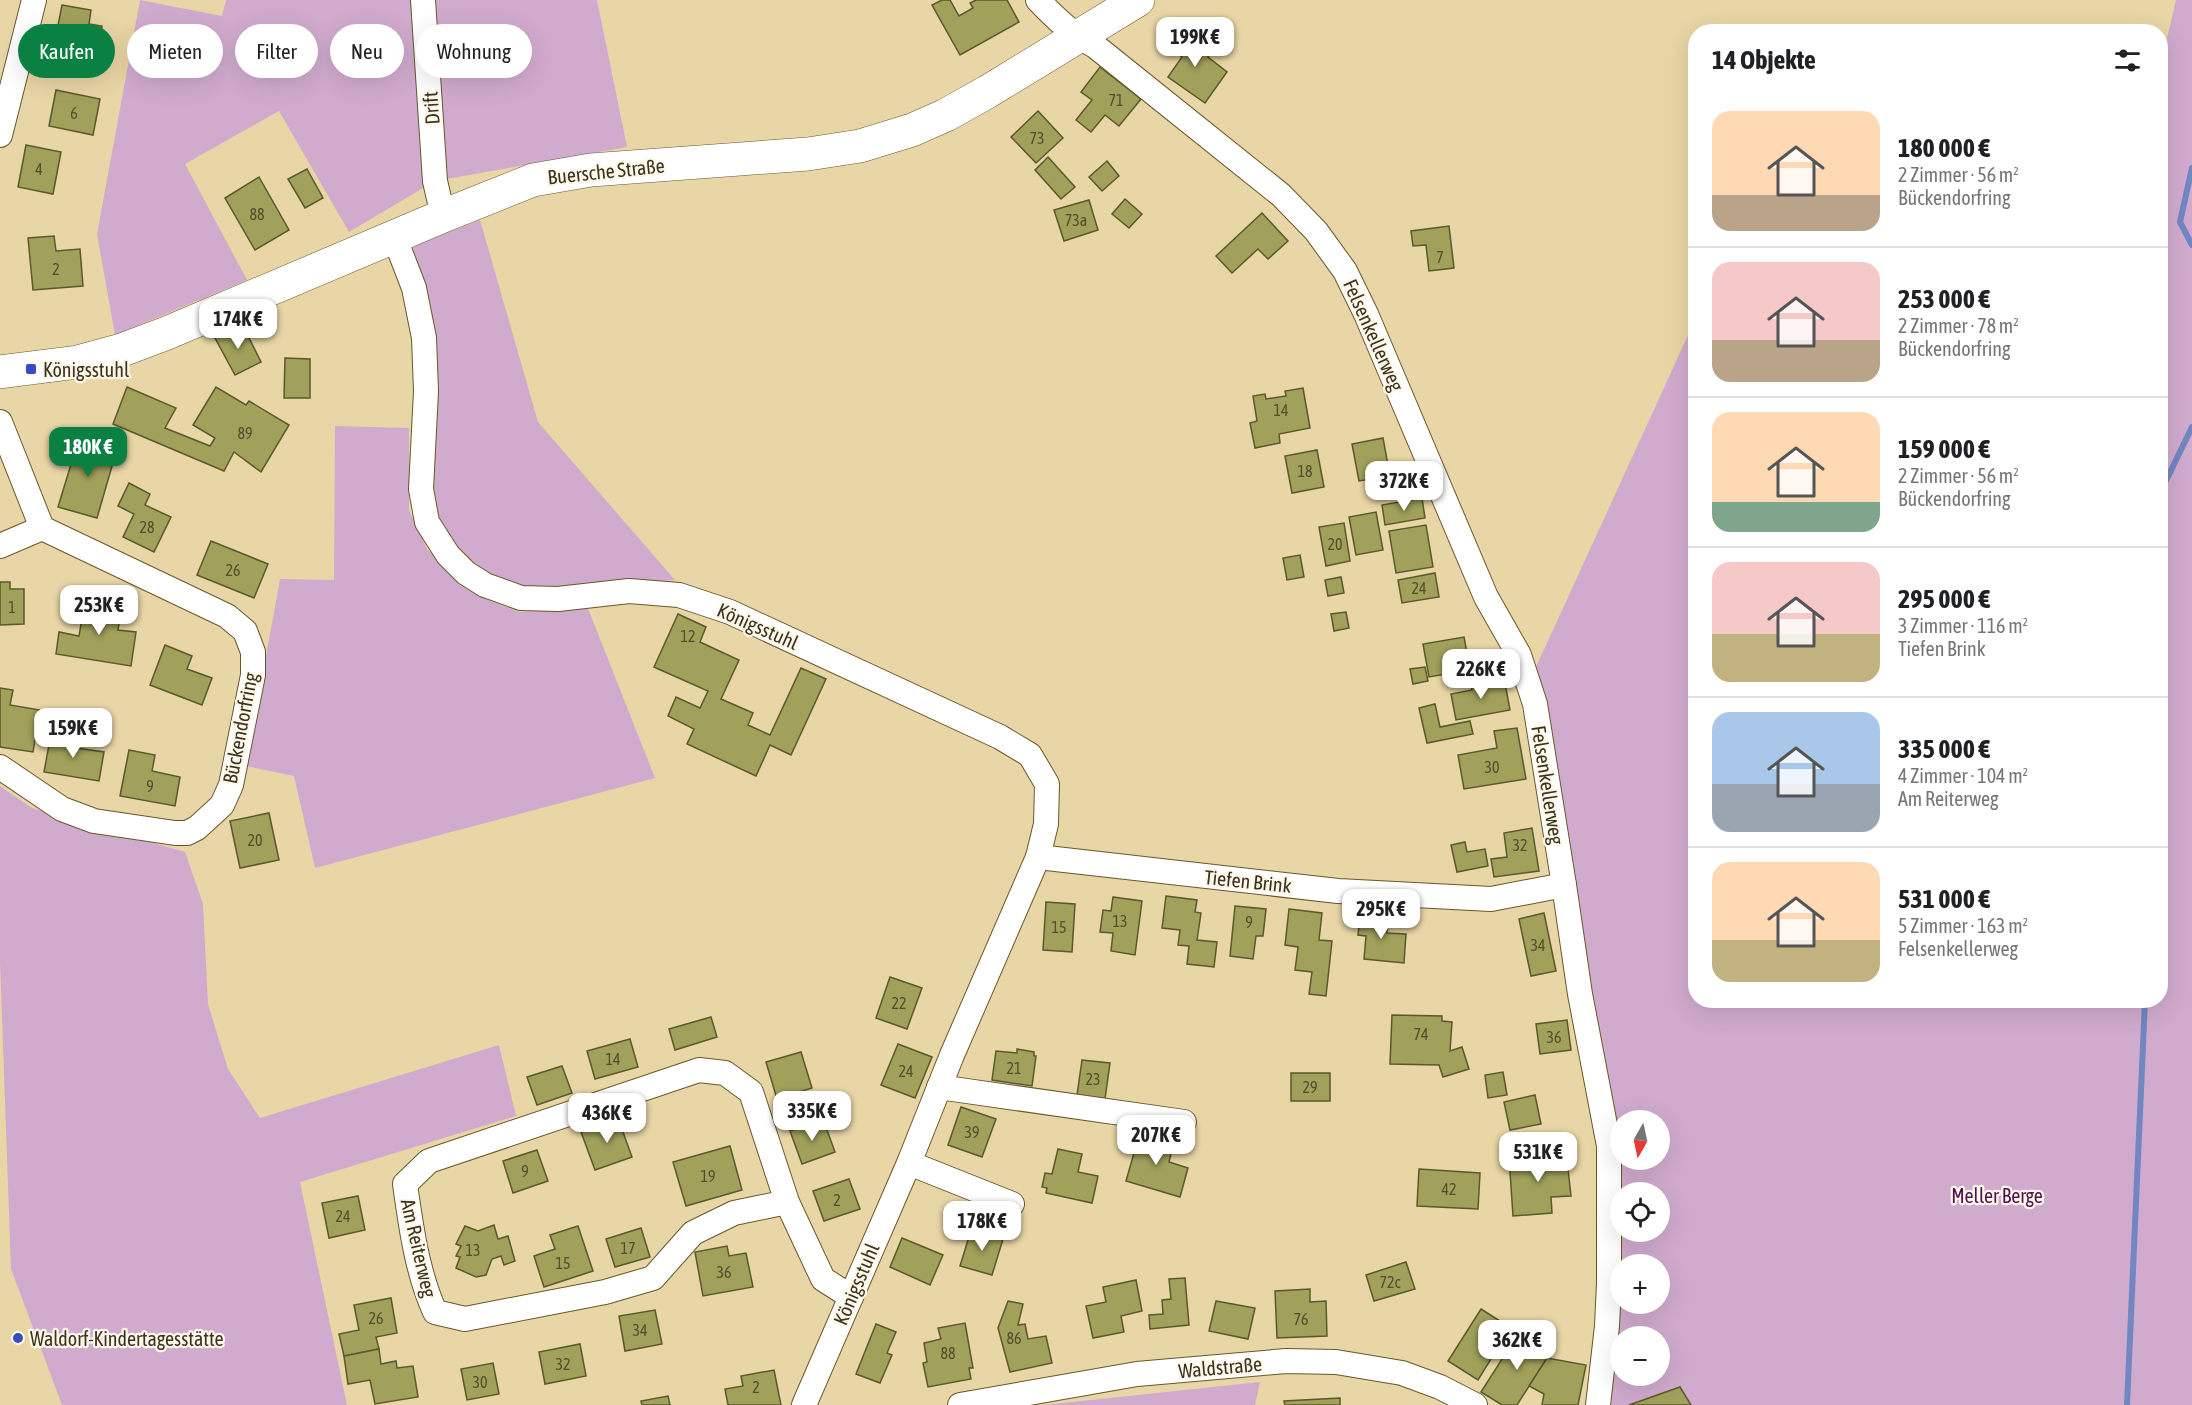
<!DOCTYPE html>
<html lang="de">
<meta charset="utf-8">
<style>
:root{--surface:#fff;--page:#f2f2f2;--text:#202124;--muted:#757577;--line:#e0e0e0;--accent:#0b8043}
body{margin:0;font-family:"Asap Condensed",sans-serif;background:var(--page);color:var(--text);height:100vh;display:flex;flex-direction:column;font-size:22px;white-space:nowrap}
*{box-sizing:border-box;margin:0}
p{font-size:20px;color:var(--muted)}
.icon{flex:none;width:33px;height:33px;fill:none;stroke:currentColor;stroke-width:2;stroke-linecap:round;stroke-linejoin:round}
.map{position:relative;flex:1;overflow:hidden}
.panel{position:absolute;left:1688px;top:24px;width:480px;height:984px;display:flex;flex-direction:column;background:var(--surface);border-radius:24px;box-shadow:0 6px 24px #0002}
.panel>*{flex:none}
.guide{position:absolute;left:18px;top:24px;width:570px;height:54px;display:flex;gap:12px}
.needle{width:39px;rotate:189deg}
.controls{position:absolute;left:1610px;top:1110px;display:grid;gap:12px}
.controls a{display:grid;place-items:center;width:60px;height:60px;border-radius:50%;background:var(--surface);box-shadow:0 6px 24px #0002;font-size:30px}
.price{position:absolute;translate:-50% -51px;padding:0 14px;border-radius:12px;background:#fff;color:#222;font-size:20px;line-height:39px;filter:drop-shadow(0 2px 3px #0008)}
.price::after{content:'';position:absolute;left:50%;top:36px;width:18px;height:14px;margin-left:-9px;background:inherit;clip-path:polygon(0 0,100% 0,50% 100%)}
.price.current{background:var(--accent);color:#fff}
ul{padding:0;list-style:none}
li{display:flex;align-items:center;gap:18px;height:150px;padding:0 24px}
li+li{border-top:2px solid var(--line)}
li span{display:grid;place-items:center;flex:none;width:168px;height:120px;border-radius:18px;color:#555}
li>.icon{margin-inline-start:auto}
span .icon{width:72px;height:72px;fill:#fffc;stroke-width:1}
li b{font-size:26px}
h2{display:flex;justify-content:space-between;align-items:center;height:72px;padding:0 24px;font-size:26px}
.tag{padding:0 21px;border-radius:27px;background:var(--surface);box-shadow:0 6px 24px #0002;font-size:21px;line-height:54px}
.tag.current{background:var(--accent);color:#fff}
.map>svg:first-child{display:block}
</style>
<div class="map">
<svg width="2192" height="1405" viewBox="0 0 2192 1405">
<rect width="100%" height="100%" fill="#e9d6a6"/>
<!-- green -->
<g fill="#d1abce" fill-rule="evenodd">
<path d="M140,0L222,16L226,0H597L627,147L435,181L349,232L279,111L185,164L247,280L115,335L97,234Z"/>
<path d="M2176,0H2192V1405H1608L1619,1323L1617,1143L1579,905L1536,667L1695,320V1000H2160V68ZM1620,1120H1659V1160H1620ZM1620,1192H1659V1232H1620ZM1620,1264H1659V1304H1620ZM1620,1336H1659V1376H1620Z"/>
<path d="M480,220L538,422L675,580L522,591L488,576L455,550L435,519L429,485L436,397L434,322L412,255L414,246Z"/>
<path d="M335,426L409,428V510L427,549L460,583L490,601L521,612L587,606L655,778L315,868L294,776L246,766L280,579L334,580Z"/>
<path d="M0,786L32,808L185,852L203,904L208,1004L228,1069L260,1118L499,1045L516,1116L300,1182L347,1405H62L11,1269L0,961Z"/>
<path d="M1260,1382L1255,1405H1044Z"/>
</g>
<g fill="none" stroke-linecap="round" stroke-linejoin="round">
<!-- stream -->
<g stroke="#7287c2" stroke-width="6">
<path d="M2192,168L2180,222L2192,245"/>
<path d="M2160,493L2192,427"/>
<path d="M2127,1405L2145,1000"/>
</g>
</g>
<!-- building -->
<g fill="#a1a15b" stroke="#59592c" stroke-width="1.5">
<path d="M942,0H950L959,16L973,8L970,3L976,0H1007L1019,22L960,55L932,5Z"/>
<path d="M62,5L91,10L89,24L102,26L96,58L53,51Z"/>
<path d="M1180,30L1211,52L1208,57L1227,72L1205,103L1168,77L1182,57L1168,47Z"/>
<path d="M1100,67L1141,99L1119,126L1105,115L1091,132L1076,120L1092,100L1081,92Z"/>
<path d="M56,90L100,99L93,135L49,126Z"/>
<path d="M1038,111L1063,138L1036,163L1011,137Z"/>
<path d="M26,145L61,152L53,194L18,187Z"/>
<path d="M1048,157L1075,187L1061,199L1035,170Z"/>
<path d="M1107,161L1119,176L1102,191L1089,177Z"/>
<path d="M307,169L323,198L305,208L288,179Z"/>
<path d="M259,177L289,230L255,250L225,198Z"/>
<path d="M1125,199L1142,214L1129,228L1112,214Z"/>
<path d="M1089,200L1098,230L1064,241L1054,210Z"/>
<path d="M1262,213L1288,241L1268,259L1258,249L1232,273L1216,256Z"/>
<path d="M1449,226L1454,268L1429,271L1426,245L1413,246L1411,231Z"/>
<path d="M54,236L56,251L80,249L83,286L33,290L28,238Z"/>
<path d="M242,324L261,362L235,375L215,338Z"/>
<path d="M285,358L310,359V398H284Z"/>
<path d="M127,387L176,408L165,428L210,446L215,438L193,425L216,387L246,405L249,401L289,425L261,472L234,452L224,471L113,424Z"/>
<path d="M1303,388L1310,428L1279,434L1280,443L1255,448L1250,423L1257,421L1253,396L1265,394L1266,399L1286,396L1285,391Z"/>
<path d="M79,438L117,449L97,518L58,507Z"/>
<path d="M1383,438L1390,476L1359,481L1352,444Z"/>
<path d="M1317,450L1324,487L1292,493L1285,456Z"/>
<path d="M129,483L150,494L145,505L171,517L154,552L123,537L134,514L118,506Z"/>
<path d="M1422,498L1425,518L1385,525L1382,505Z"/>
<path d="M1376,512L1383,550L1356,555L1349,517Z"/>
<path d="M1344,523L1350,561L1326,566L1319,527Z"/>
<path d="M1426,525L1433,567L1396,573L1389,531Z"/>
<path d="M211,541L268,564L254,598L197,575Z"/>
<path d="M1300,555L1304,577L1287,580L1283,558Z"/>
<path d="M1435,573L1439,597L1402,603L1398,580Z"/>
<path d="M1341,577L1344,593L1328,596L1325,580Z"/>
<path d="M0,582H10V589H24V624L0,625Z"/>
<path d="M85,600L122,606L118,630L136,632L131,666L56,654L59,632L79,636Z"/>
<path d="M1346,612L1349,628L1334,631L1331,614Z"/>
<path d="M678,614L706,627L700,642L739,660L721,699L753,713L748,725L770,735L801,668L826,679L791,755L770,745L756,776L687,744L694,729L668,716L676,697L700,708L708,691L654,667Z"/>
<path d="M1464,637L1470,670L1429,677L1423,644Z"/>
<path d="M165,645L192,656L187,669L212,678L202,705L150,685Z"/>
<path d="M1425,667L1428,681L1413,684L1410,669Z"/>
<path d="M1504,678L1510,710L1456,720L1451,694L1472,690L1471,684Z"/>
<path d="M0,688L13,690L10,705L40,710L33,752L0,747Z"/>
<path d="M1435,704L1440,727L1470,721L1473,734L1427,743L1419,708Z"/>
<path d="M1517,728L1526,779L1464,789L1458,755L1497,748L1494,731Z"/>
<path d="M51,734L78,739L77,748L104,752L99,781L44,772Z"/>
<path d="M129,750L155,755L152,771L180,777L175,806L120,796Z"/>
<path d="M269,813L279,860L240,868L230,821Z"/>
<path d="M1532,828L1539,871L1494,877L1491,859L1507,857L1504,833Z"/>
<path d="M1465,842L1467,852L1485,849L1488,866L1457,872L1451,845Z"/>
<path d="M1166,896L1197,900L1195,912L1201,913L1197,940L1217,942L1214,967L1187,964L1189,946L1178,945L1180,930L1162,928Z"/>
<path d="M1113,897L1142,901L1135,955L1111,951L1113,933L1100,932L1103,910L1111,911Z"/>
<path d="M1046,902L1075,904L1072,952L1043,950Z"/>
<path d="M1235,906L1266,909L1263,936H1256L1253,959L1230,956Z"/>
<path d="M1289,909L1322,913L1319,940L1332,941L1326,996L1309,994L1312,972L1295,970L1298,947L1285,945Z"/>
<path d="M1544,913L1556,971L1531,976L1519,919Z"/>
<path d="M1360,914L1388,917L1387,933L1406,934L1404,963L1364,959L1366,936L1358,935Z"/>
<path d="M890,977L922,988L907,1029L876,1018Z"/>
<path d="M1392,1015L1442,1016V1021L1452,1022L1450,1051L1462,1047L1469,1069L1443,1077L1439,1065L1390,1064Z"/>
<path d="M711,1017L717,1037L675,1050L669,1029Z"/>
<path d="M1567,1020L1571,1050L1540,1054L1536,1024Z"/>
<path d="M630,1039L638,1067L595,1079L587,1051Z"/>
<path d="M898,1044L932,1057L915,1098L881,1085Z"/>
<path d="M1017,1049L1034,1052V1056H1036L1032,1086L992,1080L996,1051L1017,1053Z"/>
<path d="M801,1052L812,1088L777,1099L766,1062Z"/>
<path d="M1082,1060L1110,1063L1105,1099L1077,1095Z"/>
<path d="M562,1066L572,1093L537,1105L527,1077Z"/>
<path d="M1503,1072L1507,1095L1488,1098L1485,1075Z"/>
<rect x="1291" y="1073" width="39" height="28"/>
<path d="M1535,1095L1541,1124L1510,1130L1504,1102Z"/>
<path d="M961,1107L996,1119L982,1157L948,1145Z"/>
<path d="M618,1118L632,1157L595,1170L581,1132Z"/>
<path d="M823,1119L835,1152L802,1164L790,1131Z"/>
<path d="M1140,1132L1174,1142L1169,1162L1188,1168L1180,1197L1126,1181Z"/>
<path d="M730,1146L742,1190L686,1206L673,1162Z"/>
<path d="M1058,1149L1082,1154L1078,1172L1098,1176L1092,1203L1046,1193L1047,1188L1042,1187L1045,1173L1052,1174Z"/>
<path d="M537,1150L548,1181L513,1193L503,1161Z"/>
<path d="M1560,1154L1567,1160L1571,1196L1551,1197L1552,1213L1513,1216L1509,1157Z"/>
<path d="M1419,1169L1480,1173L1478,1209L1417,1206Z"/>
<path d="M849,1179L860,1209L824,1221L813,1191Z"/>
<path d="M358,1196L365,1230L329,1238L322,1203Z"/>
<path d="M494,1225L498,1239L508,1236L515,1261L504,1265L501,1256L492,1259L486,1275L476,1277L456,1268L460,1257L456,1256L461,1246L456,1244L465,1226L478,1231Z"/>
<path d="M578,1226L593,1271L544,1287L534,1256L555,1249L550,1235Z"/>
<path d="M641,1228L650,1257L615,1267L606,1239Z"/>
<path d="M971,1230L1003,1239L992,1275L960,1266Z"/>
<path d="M902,1238L943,1255L930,1285L890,1267Z"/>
<path d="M727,1246L729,1256L746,1253L753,1287L703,1296L695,1252Z"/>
<path d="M1406,1262L1415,1289L1374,1301L1366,1275Z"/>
<path d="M1185,1278L1189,1325L1150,1329L1149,1315L1163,1314L1162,1300L1171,1299L1169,1279Z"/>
<path d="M1136,1280L1142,1311L1121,1316L1124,1332L1093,1338L1086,1306L1106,1302L1103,1287Z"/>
<path d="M1310,1289V1302L1326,1301L1327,1336L1277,1338L1275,1291Z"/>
<path d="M391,1298L397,1333L376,1337L379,1349L344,1356L339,1334L359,1330L354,1305Z"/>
<path d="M1008,1301L1023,1304L1018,1325L1025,1324L1028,1339L1046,1336L1052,1363L1010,1372L998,1328Z"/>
<path d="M1216,1301L1255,1308L1248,1339L1209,1331Z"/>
<path d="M1481,1309L1500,1321L1480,1352L1491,1359L1478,1380L1448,1361Z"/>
<path d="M655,1310L662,1344L625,1351L619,1316Z"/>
<path d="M965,1323L973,1368H969L971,1379L928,1387L923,1363L927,1362L924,1343L941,1339L938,1328Z"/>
<path d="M876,1324L896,1332L887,1353L892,1355L880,1383L856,1374Z"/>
<path d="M1518,1334L1532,1342L1537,1334L1550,1341L1541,1355L1547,1358L1517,1405H1502L1481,1392Z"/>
<path d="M580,1344L586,1376L545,1384L539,1352Z"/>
<path d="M379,1349L381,1364L396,1361L397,1368L413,1366L418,1397L375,1404L370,1380L348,1384L344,1356Z"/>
<path d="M1547,1358L1586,1365L1578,1405H1542L1544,1394L1529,1386Z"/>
<path d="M493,1363L499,1394L467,1400L461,1369Z"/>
<path d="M774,1370L781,1405H728L725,1389L743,1386L741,1376Z"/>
<path d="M1680,1387L1691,1405H1629Z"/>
<path d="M668,1396L670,1405H642L641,1401Z"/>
<path d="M1340,1398V1405H1285L1284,1401Z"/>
</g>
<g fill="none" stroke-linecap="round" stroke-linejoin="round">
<!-- minor casing -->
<g stroke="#68572a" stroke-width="26">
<g id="minor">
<path d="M423,0L435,181L443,216"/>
<path d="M1038,0C1056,19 1072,34 1095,46L1281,195L1316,231L1345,271L1366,314L1486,597L1519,655L1535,704L1564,885L1580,994L1609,1146V1283L1607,1326L1598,1405"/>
<path d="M0,135L34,0"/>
<path d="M394,236L414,288L424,338L426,391L421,489L427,522L448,555L466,573L485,585L521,598L558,599L629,591L679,595L730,612L1000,737L1030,755L1047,784L1046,824L1038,857L952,1055L909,1163L804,1405"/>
<path d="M0,422L42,528L227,616L245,631L253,652V675L231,785L222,805L197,828L187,833H175L94,821L62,809L0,767"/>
<path d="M0,546L42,528"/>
<path d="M1038,857L1338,891L1491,899L1564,885"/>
<path d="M939,1087L1184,1122"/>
<path d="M909,1163L1012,1204"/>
<path d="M787,1202L734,1213L693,1233L653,1278L605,1292L465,1319L435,1312C417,1272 411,1227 405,1184L429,1161L699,1070L725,1073L751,1092L787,1202L823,1279L851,1297"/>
<path d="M960,1405L1137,1374L1286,1361L1336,1362L1402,1373L1440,1387L1475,1405"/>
</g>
</g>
<!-- secondary casing -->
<g stroke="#68572a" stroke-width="34">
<path id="secondary" d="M0,372L78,362L122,350L167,333L443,216L533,180L591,170L808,154L860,146L912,130L946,115L987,92L1138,0"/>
</g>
<!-- minor -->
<use href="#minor" stroke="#fff" stroke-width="24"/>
<!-- secondary -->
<use href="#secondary" stroke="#fff" stroke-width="33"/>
</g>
<!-- markers -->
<g fill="#344ec0" stroke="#fef8ea" stroke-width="2">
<rect x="25" y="363" width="12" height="12" rx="3"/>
<circle cx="18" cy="1338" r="6"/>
</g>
<g text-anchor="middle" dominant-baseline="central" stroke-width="4.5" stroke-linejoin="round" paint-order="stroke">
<!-- number labels -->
<g font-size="16" fill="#544e2f">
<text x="1116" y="100">71</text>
<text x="74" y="113">6</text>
<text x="1037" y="138">73</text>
<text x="39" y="169">4</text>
<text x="257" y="214">88</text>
<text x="1076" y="220">73a</text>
<text x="1440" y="257">7</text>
<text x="56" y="269">2</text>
<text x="1281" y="410">14</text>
<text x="245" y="433">89</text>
<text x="1305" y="471">18</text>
<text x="147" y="527">28</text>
<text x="1335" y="544">20</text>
<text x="233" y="570">26</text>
<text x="1419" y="588">24</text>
<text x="12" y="607">1</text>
<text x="688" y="636">12</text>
<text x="1492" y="767">30</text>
<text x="150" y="786">9</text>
<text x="255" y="840">20</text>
<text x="1520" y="845">32</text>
<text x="1120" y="921">13</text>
<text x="1249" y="922">9</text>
<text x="1059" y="927">15</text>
<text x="1538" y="945">34</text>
<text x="899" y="1003">22</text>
<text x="1421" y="1034">74</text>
<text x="1554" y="1037">36</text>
<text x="613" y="1059">14</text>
<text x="1014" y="1068">21</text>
<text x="906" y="1071">24</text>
<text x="1093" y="1079">23</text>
<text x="1310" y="1087">29</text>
<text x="972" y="1132">39</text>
<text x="525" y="1171">9</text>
<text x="708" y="1176">19</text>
<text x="1449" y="1189">42</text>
<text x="837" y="1200">2</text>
<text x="343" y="1216">24</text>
<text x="628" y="1248">17</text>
<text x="473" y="1250">13</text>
<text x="563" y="1263">15</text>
<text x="724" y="1272">36</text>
<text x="1390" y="1282">72c</text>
<text x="376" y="1318">26</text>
<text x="1301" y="1319">76</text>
<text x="640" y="1330">34</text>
<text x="1014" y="1338">86</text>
<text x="948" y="1353">88</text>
<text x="563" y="1364">32</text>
<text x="480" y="1382">30</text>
<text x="756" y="1387">2</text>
</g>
<!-- street labels -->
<g font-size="20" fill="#3b3320" stroke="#fef8ea">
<text transform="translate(431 108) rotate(-94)">Drift</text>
<text transform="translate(606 171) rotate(-6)">Buersche Straße</text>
<text transform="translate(1374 335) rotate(66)">Felsenkellerweg</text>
<text transform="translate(758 626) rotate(24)">Königsstuhl</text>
<text transform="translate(240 728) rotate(-79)">Bückendorfring</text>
<text transform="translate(1548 785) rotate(81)">Felsenkellerweg</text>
<text transform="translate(1248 881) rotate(6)">Tiefen Brink</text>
<text transform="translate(419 1248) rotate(77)">Am Reiterweg</text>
<text transform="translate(856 1284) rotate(-67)">Königsstuhl</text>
<text transform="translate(1220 1367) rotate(-5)">Waldstraße</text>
</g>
<!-- poi labels -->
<g font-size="20" fill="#3b3320" stroke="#fef8ea" text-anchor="start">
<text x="43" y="369">Königsstuhl</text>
<text x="30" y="1338">Waldorf-Kindertagesstätte</text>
</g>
<!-- park labels -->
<g font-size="20" fill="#500f4f" stroke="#fef8ea">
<text x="1997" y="1195">Meller Berge</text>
</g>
</g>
</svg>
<div class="controls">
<a><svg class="needle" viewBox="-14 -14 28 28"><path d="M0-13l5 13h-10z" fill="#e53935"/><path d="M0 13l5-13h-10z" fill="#757577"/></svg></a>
<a><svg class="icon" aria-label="locate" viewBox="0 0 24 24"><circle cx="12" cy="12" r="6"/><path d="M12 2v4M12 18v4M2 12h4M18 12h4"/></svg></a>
<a>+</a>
<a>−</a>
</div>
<b class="price" style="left:1195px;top:68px">199K €</b>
<b class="price" style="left:238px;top:350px">174K €</b>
<b class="price current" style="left:88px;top:478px">180K €</b>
<b class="price" style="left:1404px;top:512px">372K €</b>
<b class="price" style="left:99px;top:636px">253K €</b>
<b class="price" style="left:1481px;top:700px">226K €</b>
<b class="price" style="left:73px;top:759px">159K €</b>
<b class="price" style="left:1381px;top:940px">295K €</b>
<b class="price" style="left:812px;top:1142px">335K €</b>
<b class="price" style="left:607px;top:1144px">436K €</b>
<b class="price" style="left:1156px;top:1166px">207K €</b>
<b class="price" style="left:1538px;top:1183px">531K €</b>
<b class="price" style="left:982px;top:1252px">178K €</b>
<b class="price" style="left:1517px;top:1371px">362K €</b>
<div class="guide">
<a class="tag current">Kaufen</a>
<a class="tag">Mieten</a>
<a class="tag">Filter</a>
<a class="tag">Neu</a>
<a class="tag">Wohnung</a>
</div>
<section class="panel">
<h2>14 Objekte<svg class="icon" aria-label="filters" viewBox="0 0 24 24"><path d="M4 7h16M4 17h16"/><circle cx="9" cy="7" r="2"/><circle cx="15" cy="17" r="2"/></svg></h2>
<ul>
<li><span style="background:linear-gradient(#ffd9b3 70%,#b9a48a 0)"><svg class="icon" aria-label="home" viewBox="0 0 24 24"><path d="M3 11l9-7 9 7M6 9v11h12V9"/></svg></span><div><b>180 000 €</b><p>2 Zimmer · 56 m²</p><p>Bückendorfring</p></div></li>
<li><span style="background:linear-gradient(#f6c9c9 65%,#b9a48a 0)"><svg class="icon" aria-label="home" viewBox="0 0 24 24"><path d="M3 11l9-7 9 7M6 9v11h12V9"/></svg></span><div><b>253 000 €</b><p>2 Zimmer · 78 m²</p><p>Bückendorfring</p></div></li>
<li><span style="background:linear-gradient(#ffd9b3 75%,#7fa58c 0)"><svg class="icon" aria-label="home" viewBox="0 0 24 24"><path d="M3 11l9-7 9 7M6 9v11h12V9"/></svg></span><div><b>159 000 €</b><p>2 Zimmer · 56 m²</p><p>Bückendorfring</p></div></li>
<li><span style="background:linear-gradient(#f6c9c9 60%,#c2b280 0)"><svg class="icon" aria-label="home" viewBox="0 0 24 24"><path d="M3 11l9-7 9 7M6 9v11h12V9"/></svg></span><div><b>295 000 €</b><p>3 Zimmer · 116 m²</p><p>Tiefen Brink</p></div></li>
<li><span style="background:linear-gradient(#a9c7e8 60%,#9aa5b1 0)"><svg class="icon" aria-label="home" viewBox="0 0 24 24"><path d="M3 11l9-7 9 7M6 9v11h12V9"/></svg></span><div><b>335 000 €</b><p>4 Zimmer · 104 m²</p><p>Am Reiterweg</p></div></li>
<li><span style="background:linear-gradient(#ffd9b3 65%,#c2b280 0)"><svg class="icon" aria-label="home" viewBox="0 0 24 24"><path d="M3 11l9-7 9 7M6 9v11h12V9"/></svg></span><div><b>531 000 €</b><p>5 Zimmer · 163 m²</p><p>Felsenkellerweg</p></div></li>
</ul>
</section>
</div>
